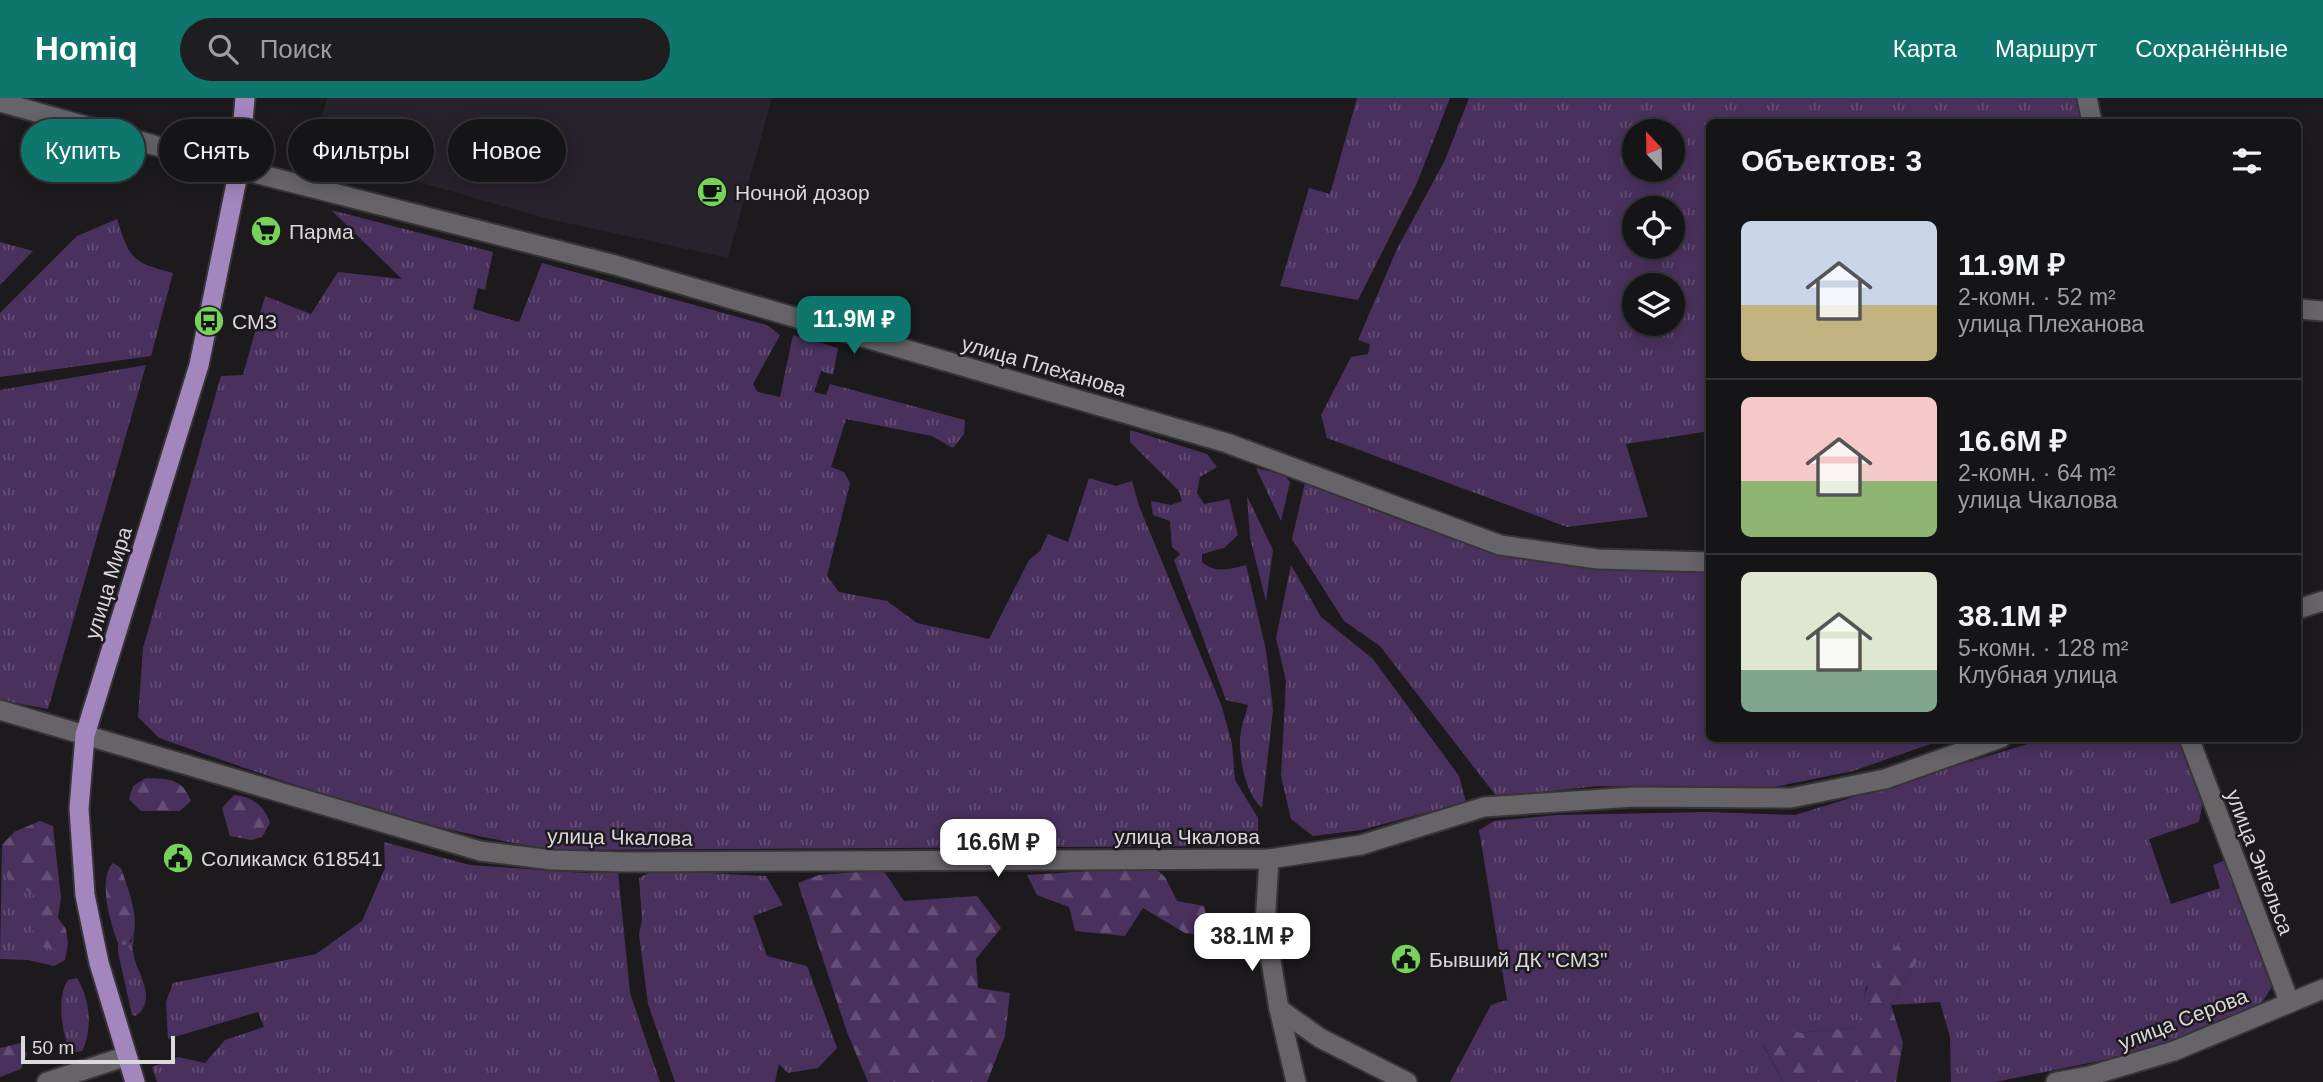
<!DOCTYPE html>
<html lang="ru">
<meta charset="utf-8">
<style>
:root{--surface:#151416;--page:#1e1d1f;--text:#f1f3f6;--muted:#9d9ea1;--line:#343335;--accent:#0f766e}
body{margin:0;font-family:Arial,sans-serif;background:var(--page);color:var(--text);height:100vh;display:flex;flex-direction:column;font-size:26px;white-space:nowrap}
*{box-sizing:border-box;margin:0}
p{font-size:23px;color:var(--muted)}
.icon{flex:none;width:38px;height:38px;fill:none;stroke:currentColor;stroke-width:2;stroke-linecap:round;stroke-linejoin:round}
.map{position:relative;flex:1;overflow:hidden}
.side{position:absolute;left:1706px;top:21px;width:595px;height:623px;display:flex;flex-direction:column;background:var(--surface);border-radius:10px;box-shadow:0 4px 18px #0003,0 0 0 2px var(--line)}
.side>*{flex:none}
.banner{position:absolute;left:21px;top:21px;width:665px;height:63px;display:flex;gap:14px}
.needle{width:46px;rotate:338deg}
.tools{position:absolute;left:1622px;top:21px;display:grid;gap:14px}
.tools a{display:grid;place-items:center;width:63px;height:63px;border-radius:50%;background:var(--surface);box-shadow:0 4px 18px #0003,0 0 0 2px var(--line);font-size:35px}
.scale{position:absolute;left:21px;bottom:18px;width:154px;box-sizing:border-box;padding-left:7px;border:4px solid #dbd9dc;border-top:0;font-size:19px;line-height:24px;white-space:nowrap;color:#dbd9dc;-webkit-text-stroke:5px #1c1a1d;paint-order:stroke}
.price{position:absolute;translate:-50% -60px;padding:0 16px;border-radius:14px;background:#fff;color:#222;font-size:23px;line-height:46px;filter:drop-shadow(0 2px 4px #0008)}
.price::after{content:'';position:absolute;left:50%;top:42px;width:21px;height:16px;margin-left:-10px;background:inherit;clip-path:polygon(0 0,100% 0,50% 100%)}
.price.active{background:var(--accent);color:#fff}
ul{padding:0;list-style:none}
li{display:flex;align-items:center;gap:21px;height:175px;padding:0 35px}
li+li{border-top:2px solid var(--line)}
li span{display:grid;place-items:center;flex:none;width:196px;height:140px;border-radius:10px;color:#555}
li>.icon{margin-inline-start:auto}
span .icon{width:84px;height:84px;fill:#fffc;stroke-width:1}
li b{font-size:30px}
h2{display:flex;justify-content:space-between;align-items:center;height:84px;padding:0 35px;font-size:30px}
.tag{padding:0 24px;border-radius:32px;background:var(--surface);box-shadow:0 4px 18px #0003,0 0 0 2px var(--line);font-size:24px;line-height:63px}
.tag.active{background:var(--accent);color:#fff}
header{display:flex;align-items:center;gap:42px;box-sizing:border-box;height:98px;padding:0 35px;background:var(--accent);color:#fff}
header strong{font-size:33px}
nav{display:flex;gap:38px;margin-inline-start:auto;font-size:24px}
.search{width:490px;height:63px;background:var(--page);display:flex;align-items:center;gap:18px;box-sizing:border-box;padding:0 24px;border-radius:38px;color:var(--muted);font-size:26px}
.map>svg:first-child{display:block}
</style>
<header>
<strong>Homiq</strong>
<div class="search"><svg class="icon" aria-label="search" viewBox="0 0 24 24"><circle cx="10" cy="10" r="6"/><path d="M15 15l6 6"/></svg>Поиск</div>
<nav><a>Карта</a><a>Маршрут</a><a>Сохранённые</a></nav>
</header>
<div class="map">
<svg width="2323" height="984" viewBox="0 0 2323 984">
<defs>
<pattern id="grass-tufts" width="24" height="20" patternUnits="userSpaceOnUse" patternTransform="scale(1.75)"><rect width="24" height="20" fill="#4a315d"/><path d="M3 7l-1-3M5 7V3M7 7l1-3M15 17l-1-3M17 17v-4M19 17l1-3" fill="none" stroke="#644e74"/></pattern>
<pattern id="forest-firs" width="22" height="20" patternUnits="userSpaceOnUse" patternTransform="scale(1.75)"><rect width="22" height="20" fill="#4a315d"/><path d="M5 1l3.5 6h-7zM16 11l3.5 6h-7z" fill="#644e74"/></pattern>
</defs>
<rect width="100%" height="100%" fill="#1c1a1d"/>
<!-- built -->
<path fill="#27222b" d="M327,0H772L728,160L544,120L312,53Z"/>
<!-- grass -->
<g fill="url(#grass-tufts)" fill-rule="evenodd">
<path d="M1357,0H1450L1417,85L1358,202L1280,188L1309,90L1330,96Z"/>
<path d="M1469,0H2080L2085,24H1710V333L1626,346L1648,419L1567,429L1327,340L1321,317L1351,259L1368,256L1370,246L1358,242L1397,151L1445,62ZM1634,33H1673V72H1634ZM1634,110H1673V149H1634ZM1634,187H1673V226H1634Z"/>
<path d="M331,112L493,154L485,192L478,190L473,211L519,224L542,165L767,227L780,237L753,286L758,294L780,299L793,237L838,250L833,277L821,273L814,294L826,297L830,286L965,322L964,336L953,350L932,338L846,321L831,369L844,374L850,385L827,478L839,494L887,503L917,525L989,541L1029,462L1040,453L1048,436L1068,444L1089,380L1116,388L1132,383L1139,408L1222,609L1232,646L1235,682L1258,720V740L1243,748L559,752C421,734 291,686 159,640L138,619L143,550L221,278L243,277L265,198L311,216L338,174L402,181Z"/>
<path d="M117,121C130,162 132,164 173,175L151,258L0,279V215L77,138Z"/>
<path d="M0,144L33,153L0,187Z"/>
<path d="M146,267L48,611L0,602V292Z"/>
<path d="M1130,332L1207,356L1217,369L1200,379L1197,395L1204,406L1229,401L1238,437L1224,450L1202,456V464C1216,476 1231,471 1246,467L1266,552L1273,612L1262,710C1246,697 1239,661 1240,641C1241,630 1245,618 1248,607L1226,602L1174,462L1180,456L1172,449L1170,423L1153,417L1151,403L1171,407L1182,403L1179,393L1130,344Z"/>
<path d="M1256,370L1284,377L1290,384L1281,423Z"/>
<path d="M1305,385C1352,403 1398,422 1445,438C1529,466 1622,473 1710,472V640L1945,641L1853,673L1759,692L1598,688L1497,699L1380,548L1344,523L1292,441Z"/>
<path d="M1247,398L1273,452L1266,503L1250,440Z"/>
<path d="M1291,467L1321,519L1373,561L1459,678L1466,704L1361,732L1313,738L1291,721L1281,678L1286,583L1276,540Z"/>
<path d="M2044,641H2183L2204,698L2199,724L2149,741L2171,806L2220,790L2213,767L2226,762L2272,889L2259,909L2139,955L1995,984H1951L1950,939L1940,904L1891,907L1919,860L1866,889L1860,929L1799,935L1763,947L1783,984H1450L1491,907L1507,902L1479,732L1494,723L1557,717L1708,714L1795,717Z"/>
<path d="M384,744L470,767L585,775L618,773L630,895L660,984H157L152,969L178,959L205,965L225,942L264,929L258,914L168,941L166,904L173,885L316,856L362,823L385,770Z"/>
<path d="M2,747L7,780L47,805L32,831L62,853L68,846L65,862L54,868L28,862L0,861Z"/>
<path d="M655,772L766,778L783,807L753,818L767,858L807,868L837,950L818,970L788,975L779,966L775,984H675L648,906L639,836L642,822L639,780Z"/>
<path d="M134,837C134,842 132,849 133,854C136,875 159,900 136,918L132,917L118,854V845L131,844Z"/>
<path d="M77,880C90,901 93,931 82,953L71,955C62,937 56,899 68,882Z"/>
</g>
<!-- forest -->
<g fill="url(#forest-firs)">
<path d="M146,680C169,681 182,680 191,703L180,713H141L129,701L133,688Z"/>
<path d="M234,697C252,699 264,707 270,725L262,739L251,742L230,738L222,710Z"/>
<path d="M40,723L53,728L61,800L58,820L66,831L68,846L63,853L36,848L32,831L46,805L7,780L2,747L14,734Z"/>
<path d="M113,765L121,770C127,788 147,836 125,847L118,845C111,827 97,781 113,765Z"/>
<path d="M1154,769L1165,779L1177,803L1204,808L1211,838L1185,835L1143,810L1125,838L1075,833L1069,809L1037,797L1027,777Z"/>
<path d="M883,772L904,803L977,798L1001,830L976,861L978,890L1010,895L1005,938L987,984H868L847,934L798,785L819,777Z"/>
<path d="M1907,841L1919,860L1891,907L1903,945L1896,984H1783L1763,946L1778,928L1799,935L1859,929C1867,886 1868,865 1907,841Z"/>
<path d="M21,945L27,956L21,971L0,979V950Z"/>
</g>
<g fill="none" stroke-linecap="round" stroke-linejoin="round">
<!-- minor casing -->
<g stroke="#363437" stroke-width="23">
<g id="minor">
<path d="M2087,0L2092,24"/>
<path d="M0,4L239,71L615,167L1227,345L1500,447L1597,461L1710,464"/>
<path d="M2298,211L2323,213"/>
<path d="M2298,511L2323,503"/>
<path d="M0,612L480,753L552,762L625,764L1269,761L1361,747L1484,709L1634,699L1791,700L1885,681L2001,640"/>
<path d="M2189,640L2289,903"/>
<path d="M1269,761L1265,827L1279,911L1296,984"/>
<path d="M1279,911L1320,940L1407,984"/>
<path d="M47,984L127,958"/>
<path d="M2056,984L2089,978L2174,953L2323,891"/>
</g>
</g>
<!-- trunk casing -->
<g stroke="#363437" stroke-width="23">
<path id="trunk" d="M135,984L99,865L85,797L79,711L85,637L199,267L239,71L245,0"/>
</g>
<!-- minor -->
<use href="#minor" stroke="#666468" stroke-width="19"/>
<!-- trunk -->
<use href="#trunk" stroke="#a486be" stroke-width="19"/>
</g>
<!-- icons -->
<defs>
<g id="cafe-disc" transform="scale(1.575)"><circle r="9.5" fill="#77d259" stroke="#1c1a1d"/><path d="M-5.5-4.5H6V0H3Q3 3.5 0 3.5H-2.5Q-5.5 3.5-5.5 0ZM3-3.2v2h1.7v-2ZM-6 4.5H4V6H-6Z" fill="#111"/></g>
<g id="supermarket-disc" transform="scale(1.575)"><circle r="9.5" fill="#77d259" stroke="#1c1a1d"/><path d="M-6-5.5h2.5l.6 2H6L4.5 2H-2.5L-4.4-4H-6ZM-1.5 3.2a1.3 1.3 0 1 0 .1 0ZM3 3.2a1.3 1.3 0 1 0 .1 0Z" fill="#111"/></g>
<g id="bus-disc" transform="scale(1.575)"><circle r="9.5" fill="#77d259" stroke="#1c1a1d"/><path d="M-5-6H5V4H4V6H2V4H-2V6H-4V4H-5ZM-3.5-4V0h7V-4ZM-3.5 1.2v1.5H-2V1.2ZM2 1.2v1.5H3.5V1.2Z" fill="#111"/></g>
<g id="civic-disc" transform="scale(1.575)"><circle r="9.5" fill="#77d259" stroke="#1c1a1d"/><path d="M-.6-6.5H3V-4.5H.6V-3L4-1V1h2V6H-6V1h2V-1L-.6-3ZM-1.2 2.5V6h2.4V2.5Z" fill="#111"/></g>
</defs>
<g fill-rule="evenodd">
<use href="#cafe-disc" x="712" y="94"/>
<use href="#supermarket-disc" x="266" y="133"/>
<use href="#bus-disc" x="209" y="223"/>
<use href="#civic-disc" x="178" y="760"/>
<use href="#civic-disc" x="1406" y="861"/>
</g>
<g text-anchor="middle" dominant-baseline="central" stroke-width="5" stroke-linejoin="round" paint-order="stroke">
<!-- poi labels -->
<g font-size="21" fill="#dbd9dc" stroke="#1c1a1d" text-anchor="start">
<text x="735" y="94">Ночной дозор</text>
<text x="289" y="133">Парма</text>
<text x="232" y="223">СМЗ</text>
<text x="201" y="760">Соликамск 618541</text>
<text x="1429" y="861">Бывший ДК "СМЗ"</text>
</g>
<!-- street labels -->
<g font-size="21" fill="#dbd9dc" stroke="#1c1a1d">
<text transform="translate(1044 268) rotate(16)">улица Плеханова</text>
<text transform="translate(108 485) rotate(-73)">улица Мира</text>
<text x="1187" y="738">улица Чкалова</text>
<text transform="translate(620 739) rotate(1)">улица Чкалова</text>
<text transform="translate(2260 764) rotate(69)">улица Энгельса</text>
<text transform="translate(2183 921) rotate(-21)">улица Серова</text>
</g>
</g>
</svg>
<div class="tools">
<a><svg class="needle" viewBox="-14 -14 28 28"><path d="M0-13l5 13h-10z" fill="#e53935"/><path d="M0 13l5-13h-10z" fill="#9d9ea1"/></svg></a>
<a><svg class="icon" aria-label="locate" viewBox="0 0 24 24"><circle cx="12" cy="12" r="6"/><path d="M12 2v4M12 18v4M2 12h4M18 12h4"/></svg></a>
<a><svg class="icon" aria-label="layers" viewBox="0 0 24 24"><path d="M12 4l9 5-9 5-9-5zM3 14l9 5 9-5"/></svg></a>
</div>
<div class="scale">50 m</div>
<b class="price active" style="left:854px;top:258px">11.9M ₽</b>
<b class="price" style="left:998px;top:781px">16.6M ₽</b>
<b class="price" style="left:1252px;top:875px">38.1M ₽</b>
<div class="banner">
<a class="tag active">Купить</a>
<a class="tag">Снять</a>
<a class="tag">Фильтры</a>
<a class="tag">Новое</a>
</div>
<section class="side">
<h2>Объектов: 3<svg class="icon" aria-label="filters" viewBox="0 0 24 24"><path d="M4 7h16M4 17h16"/><circle cx="9" cy="7" r="2"/><circle cx="15" cy="17" r="2"/></svg></h2>
<ul>
<li><span style="background:linear-gradient(#c9d6e8 60%,#c2b280 0)"><svg class="icon" aria-label="home" viewBox="0 0 24 24"><path d="M3 11l9-7 9 7M6 9v11h12V9"/></svg></span><div><b>11.9M ₽</b><p>2-комн. · 52 m²</p><p>улица Плеханова</p></div></li>
<li><span style="background:linear-gradient(#f6c9c9 60%,#8fb573 0)"><svg class="icon" aria-label="home" viewBox="0 0 24 24"><path d="M3 11l9-7 9 7M6 9v11h12V9"/></svg></span><div><b>16.6M ₽</b><p>2-комн. · 64 m²</p><p>улица Чкалова</p></div></li>
<li><span style="background:linear-gradient(#dfe7d0 70%,#7fa58c 0)"><svg class="icon" aria-label="home" viewBox="0 0 24 24"><path d="M3 11l9-7 9 7M6 9v11h12V9"/></svg></span><div><b>38.1M ₽</b><p>5-комн. · 128 m²</p><p>Клубная улица</p></div></li>
</ul>
</section>
</div>
